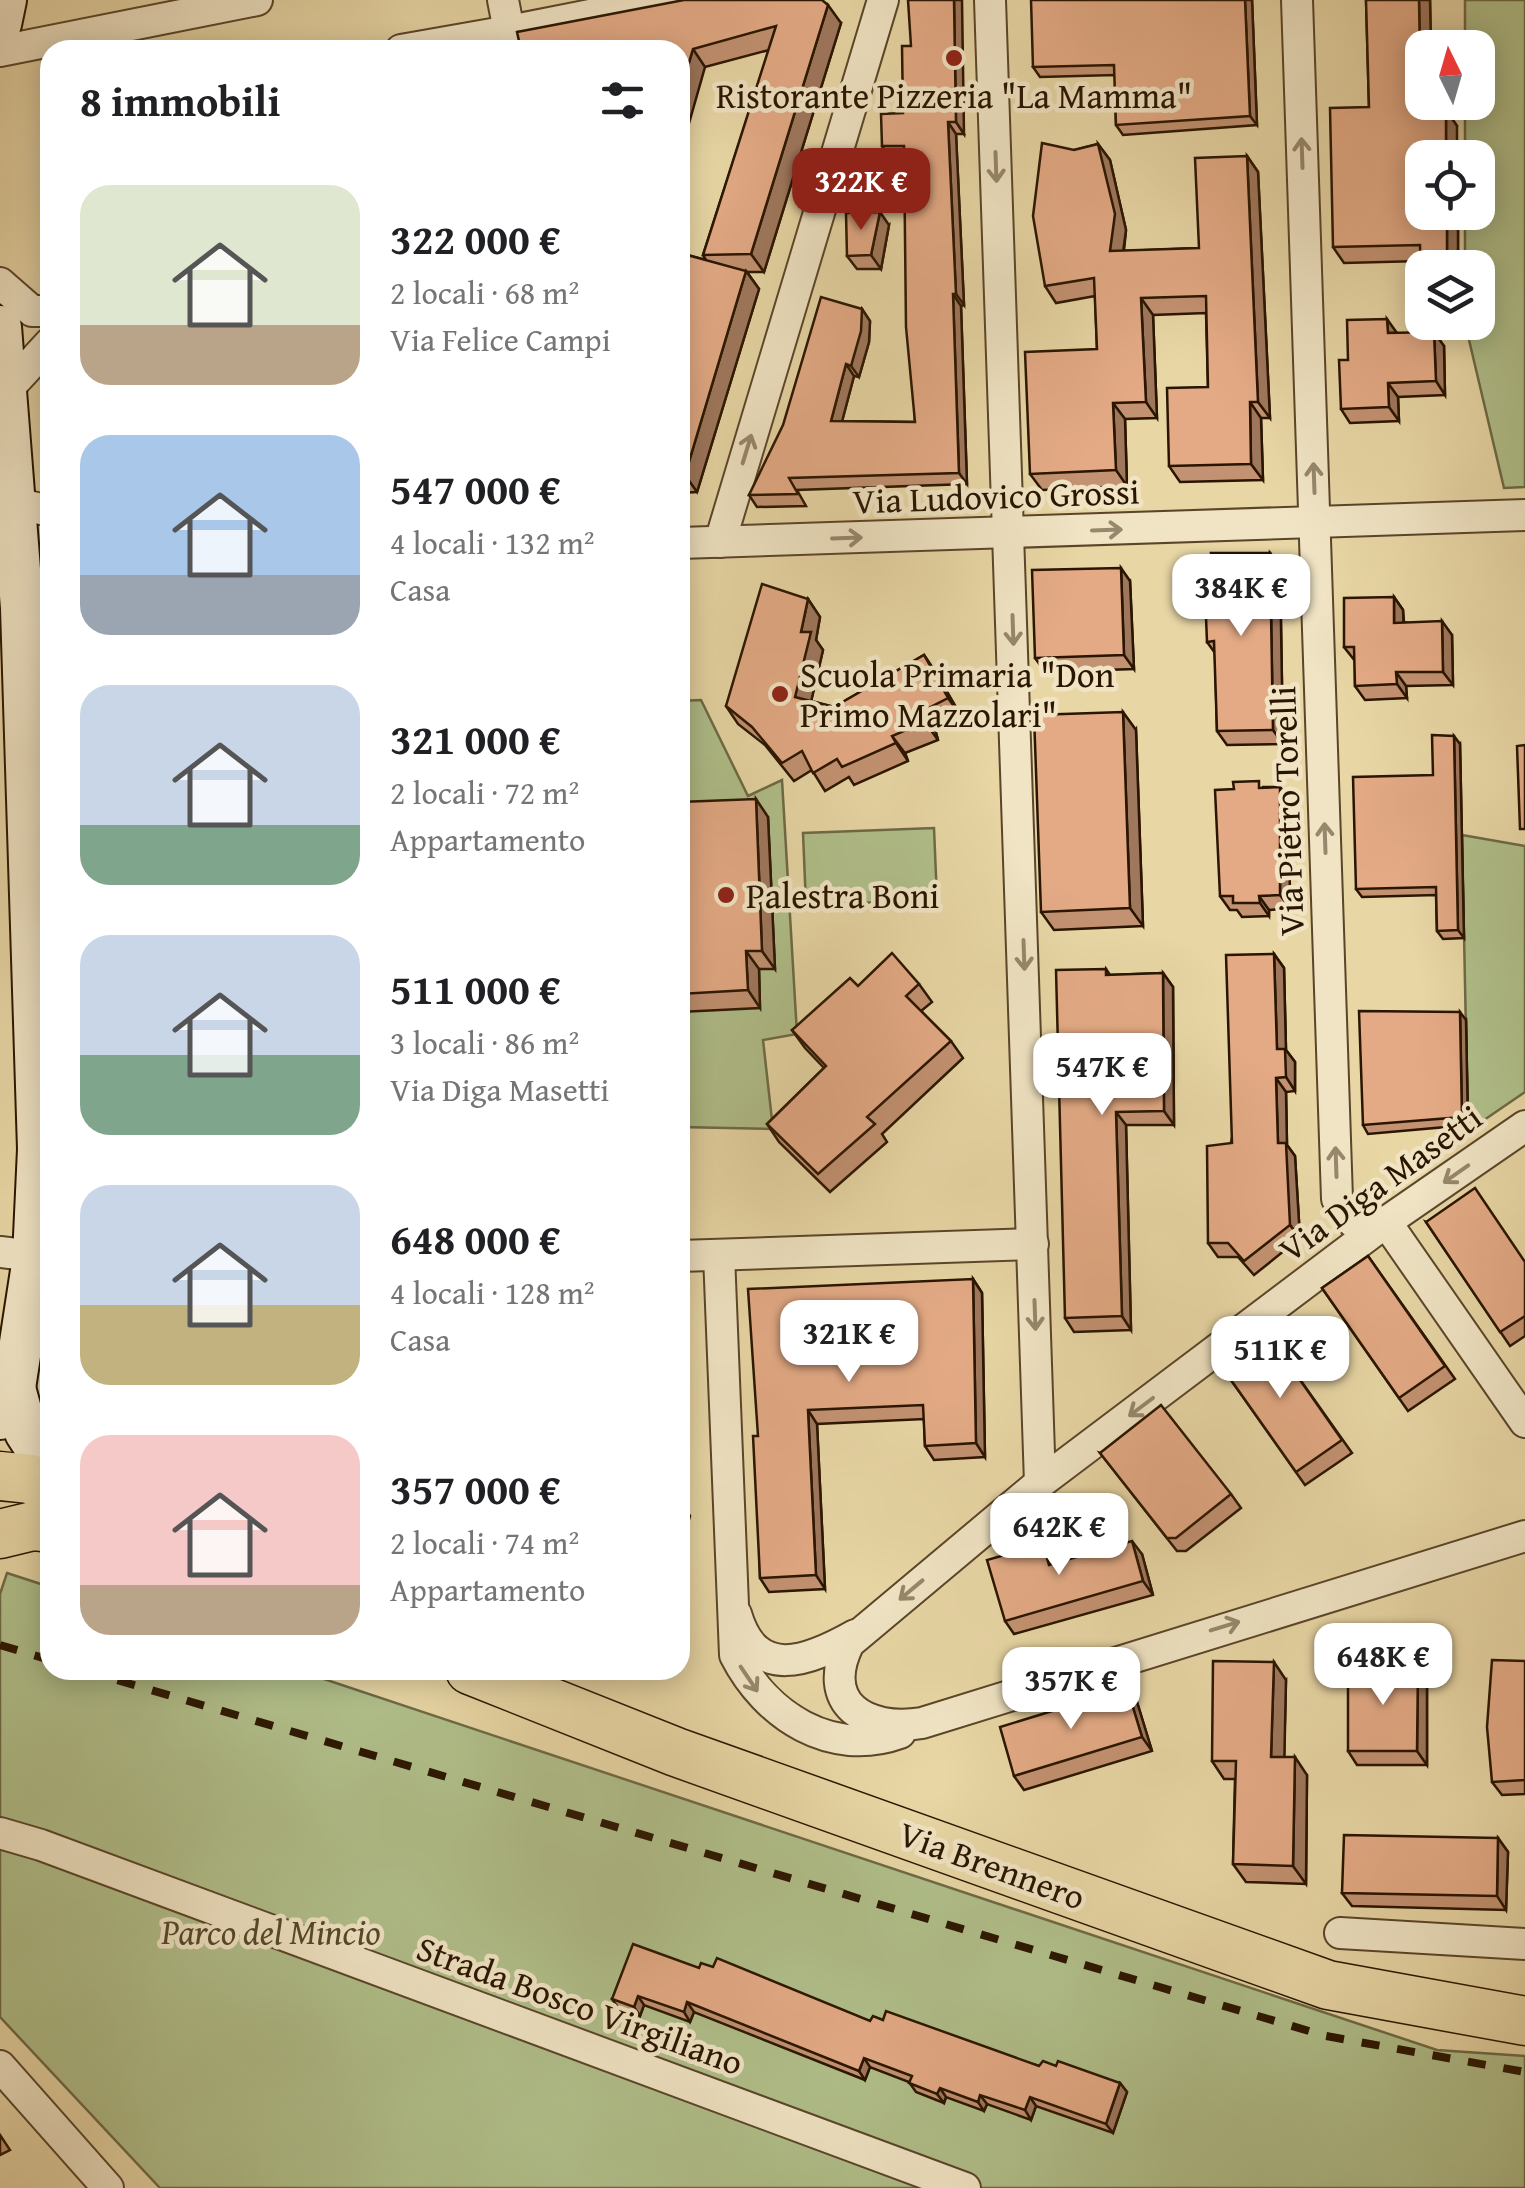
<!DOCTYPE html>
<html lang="it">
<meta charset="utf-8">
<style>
:root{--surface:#fff;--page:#f6f6f6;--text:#202124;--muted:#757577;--accent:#8f2418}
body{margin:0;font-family:"Gentium Book Plus",serif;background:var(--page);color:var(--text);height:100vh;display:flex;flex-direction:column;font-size:38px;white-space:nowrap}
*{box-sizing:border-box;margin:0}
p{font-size:32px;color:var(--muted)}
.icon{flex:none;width:55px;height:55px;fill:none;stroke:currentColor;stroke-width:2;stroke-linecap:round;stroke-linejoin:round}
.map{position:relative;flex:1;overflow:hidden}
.sheet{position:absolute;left:40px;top:40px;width:650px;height:1640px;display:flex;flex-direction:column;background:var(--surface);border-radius:30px;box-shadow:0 5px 25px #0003}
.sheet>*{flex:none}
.needle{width:65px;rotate:355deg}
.fabs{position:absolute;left:1405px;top:30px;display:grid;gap:20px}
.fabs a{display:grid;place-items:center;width:90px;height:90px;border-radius:20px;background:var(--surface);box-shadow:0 5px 25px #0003;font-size:50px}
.price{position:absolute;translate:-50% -85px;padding:0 22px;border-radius:20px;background:#fff;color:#222;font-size:32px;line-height:65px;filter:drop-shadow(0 2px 5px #0008)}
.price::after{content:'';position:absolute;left:50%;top:60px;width:30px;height:22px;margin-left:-15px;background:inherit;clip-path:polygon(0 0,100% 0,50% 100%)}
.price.current{background:var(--accent);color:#fff}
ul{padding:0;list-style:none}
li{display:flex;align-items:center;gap:30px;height:250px;padding:0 40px}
li span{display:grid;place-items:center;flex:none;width:280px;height:200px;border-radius:30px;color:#555}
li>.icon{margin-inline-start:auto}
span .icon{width:120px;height:120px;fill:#fffc;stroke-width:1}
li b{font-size:42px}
h2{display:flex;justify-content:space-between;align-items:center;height:120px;padding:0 40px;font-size:42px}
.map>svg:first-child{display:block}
</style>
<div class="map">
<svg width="1525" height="2188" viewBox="0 0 1525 2188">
<rect width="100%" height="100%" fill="#e8d6a5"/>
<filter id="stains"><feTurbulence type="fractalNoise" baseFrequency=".002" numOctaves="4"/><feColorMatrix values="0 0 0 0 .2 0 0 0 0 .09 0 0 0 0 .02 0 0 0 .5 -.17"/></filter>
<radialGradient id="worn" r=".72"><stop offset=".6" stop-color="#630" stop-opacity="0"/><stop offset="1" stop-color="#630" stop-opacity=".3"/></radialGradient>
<!-- green -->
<g fill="#b0bf8a" stroke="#6d6a45" stroke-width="2.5">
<path d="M1465,0H1525V487L1504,488L1465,323L1478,322V268L1465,267V213L1478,212V158L1465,157V103L1478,102V48L1465,47Z"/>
<path d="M701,700L748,796L782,780L797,1034L763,1040L773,1129L680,1127V701Z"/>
<path d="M934,828L937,900L806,905L803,833Z"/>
<path d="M1462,835L1525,846V1092L1468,1131Z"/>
<path d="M7,1573L50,1587V1670H297L1437,2050L1525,2056V2188H160L0,2017V1594Z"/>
</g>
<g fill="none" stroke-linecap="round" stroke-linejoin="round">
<!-- minor casing -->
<g stroke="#5a4529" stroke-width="34">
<g id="minor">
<path d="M990,0L1040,1483"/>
<path d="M1297,0L1337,1199L1353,1222H1386"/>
<path d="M509,31L666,0"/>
<path d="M401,50L509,31L503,0"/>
<path d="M0,51L257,0"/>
<path d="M0,283L32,311H50"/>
<path d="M4,393L50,343"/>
<path d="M10,502L50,511"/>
<path d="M720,542L883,0"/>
<path d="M680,543L1525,515"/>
<path d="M1525,1126L1386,1222L1040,1483L849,1643C819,1704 866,1732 922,1723L1525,1536"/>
<path d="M1386,1222L1525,1422"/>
<path d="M0,1252L50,1258"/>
<path d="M719,1255L735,1655C766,1716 831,1758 900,1733"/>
<path d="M680,1256L1033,1244"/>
<path d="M736,1614C756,1683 809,1661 855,1635"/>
<path d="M0,1833L41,1845L965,2188"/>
<path d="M1340,1933L1525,1944"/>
<path d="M0,2066L108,2188"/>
</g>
</g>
<!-- secondary casing -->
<g stroke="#2a1500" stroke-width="46">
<g id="secondary">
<path d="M0,24L5,0"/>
<path d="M0,327L22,608L39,1149L34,1258L14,1388L0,1418"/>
<path d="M14,1388L26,1432L50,1469"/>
</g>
</g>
<!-- primary casing -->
<g stroke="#2a1500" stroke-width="51">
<g id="primary">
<path d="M0,1476L30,1479L50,1489"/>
<path d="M0,1534L33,1526L50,1528"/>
<path d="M470,1670L676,1752L1328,1985L1525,2021"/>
</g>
</g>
<!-- minor -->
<use href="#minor" stroke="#f0e4c4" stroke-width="30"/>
<!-- secondary -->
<use href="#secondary" stroke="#f0e4c4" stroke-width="42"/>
<!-- primary -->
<use href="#primary" stroke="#e8d6a5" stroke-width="48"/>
<!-- rail -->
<g stroke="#2a1500" stroke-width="8" stroke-dasharray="18 18" stroke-linecap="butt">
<path d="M0,1645L50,1660"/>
<path d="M83,1670L1326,2036L1525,2072"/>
</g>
</g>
<!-- wall -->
<g fill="#c39272" stroke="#2a1500" stroke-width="2.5">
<path d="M1252,0L1257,125L1123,135L1116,125L1115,75L1040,77L1033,67Z"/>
<path d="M1366,0H1430L1432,110H1446L1457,126L1422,212H1458V268H1422V281L1421,279V261L1344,263L1333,247L1369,107Z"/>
<path d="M841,23L764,272H747L759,289L697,492L680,493V253L706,260L703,255L769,50L705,67L517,32Z"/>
<path d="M911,46L964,134H956L964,305L961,306L967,484L797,490L806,506L757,507L749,495L862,309L870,321L869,342L859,377L854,376L842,421L915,422L905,158H890L882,146L903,113Z"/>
<path d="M1098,144L1110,160L1126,230L1124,251L1199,248L1247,156L1258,172L1270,418H1261L1263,480L1180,482L1169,466L1208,387L1206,313L1153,315L1157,418L1125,419L1127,486L1042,490L1030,474L1097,349L1095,296L1056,303L1045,286L1074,150Z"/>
<path d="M889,225L881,269H857L847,256Z"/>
<path d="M1397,333L1444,346L1445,395L1398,397L1399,421L1350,423L1341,409L1348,360Z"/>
<path d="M1270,553L1280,566L1283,744L1227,745L1217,731L1215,653L1207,642Z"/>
<path d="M1130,581L1134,669L1045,672L1035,658Z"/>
<path d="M1394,597L1403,610L1404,622L1452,635L1453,685L1406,686L1407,698L1365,700L1355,686V661L1344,647Z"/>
<path d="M808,599L820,617L816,640L823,650L811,701L834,707L924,655L936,673L961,716L935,729L938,740L905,753L908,761L854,785L849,777L825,791L812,770L794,781L765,745L738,724L726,706Z"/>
<path d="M1136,730L1143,926L1054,930L1041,912Z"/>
<path d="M1460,744L1464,938L1443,939L1437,931L1436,895L1362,897L1356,889L1433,775Z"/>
<path d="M1263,787H1280L1289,801L1290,908L1269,910V916L1242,917L1237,910H1230L1220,896Z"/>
<path d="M680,802L768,817L775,969H759L760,1008L680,1012Z"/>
<path d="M1274,954L1284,968L1286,1050L1295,1062V1091L1286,1092L1287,1145L1295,1156L1300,1238L1254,1275L1238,1257H1218L1208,1243Z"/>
<path d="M1106,969L1110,975L1163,973L1173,987L1174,1125H1126L1131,1330L1074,1332L1065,1318Z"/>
<path d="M919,984L932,1002L921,1011L951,1041L963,1058L882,1134L887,1142L830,1192L779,1142L767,1124L824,1068L805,1048L792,1030L858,986Z"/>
<path d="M1466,1020L1468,1125L1368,1134L1363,1125Z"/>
<path d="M1426,1222L1525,1261V1336L1510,1346Z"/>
<path d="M1368,1256L1455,1379L1408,1411L1322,1288Z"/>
<path d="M973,1279L982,1293L985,1457L934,1460L925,1446L924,1419L817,1424L825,1589L769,1592L760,1578L758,1436Z"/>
<path d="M1265,1330L1352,1453L1305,1485L1219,1363Z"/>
<path d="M1100,1453L1231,1494L1241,1508L1186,1551H1177Z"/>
<path d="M1043,1544L1052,1557L1054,1563L1142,1554L1153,1595L1014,1634L1005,1621Z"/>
<path d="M1525,1661V1794L1502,1795L1492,1782Z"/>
<path d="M1427,1679V1765H1357L1348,1751Z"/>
<path d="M1286,1680L1284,1757L1307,1775L1306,1884L1246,1882L1233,1864L1235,1779H1224L1212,1761Z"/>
<path d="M1127,1688L1137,1702L1152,1751L1024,1790L1014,1776Z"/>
<path d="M1498,1838L1508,1852L1506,1910L1352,1906L1342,1893Z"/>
<path d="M699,1968L870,2021L883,2020L1039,2066H1056L1120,2083L1127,2092L1113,2133L1036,2106L1031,2120L987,2104L984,2111L946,2097L944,2103L916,2092L909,2082L870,2067L865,2080L694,2012L690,2022L644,2005L640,2016L619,2009L612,1999Z"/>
<path d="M0,2135L10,2150L0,2155Z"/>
</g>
<!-- shaded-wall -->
<g fill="#9f775d" stroke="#2a1500" stroke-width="2.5">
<path d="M954,0H962L964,134L956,122Z"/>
<path d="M1245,0H1252L1257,125L1250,116Z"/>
<path d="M1419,0H1430L1431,48H1422V102H1432V127L1421,111Z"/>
<path d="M828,5L841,23L764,272L751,254Z"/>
<path d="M693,49L705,67L680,155V93Z"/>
<path d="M1446,110L1457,126V158H1446Z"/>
<path d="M948,122L956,134L964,305L956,294Z"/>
<path d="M1098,144L1110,160L1126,230L1121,268L1110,251Z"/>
<path d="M1247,156L1258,172L1270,418L1258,402Z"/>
<path d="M880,212L889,225L881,269L871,255Z"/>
<rect x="1447" y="212" width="11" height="56"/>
<path d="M746,271L759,289L697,492L685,475Z"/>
<path d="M953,294L961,306L967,484L959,473Z"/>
<path d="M1141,298L1153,315L1157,418L1146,402Z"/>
<path d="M862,309L870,321L869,342L859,377L851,366Z"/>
<path d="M1387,319L1397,333H1388Z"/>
<path d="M1434,332L1444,346L1445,395L1436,381Z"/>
<path d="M846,364L854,376L839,433L831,421Z"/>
<path d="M1388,383L1398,397L1399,421L1389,407Z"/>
<path d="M1250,402L1261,418L1263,480L1251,464Z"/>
<path d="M1113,403L1125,419L1127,486L1116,470Z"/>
<path d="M1270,553L1280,566L1283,744L1273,730Z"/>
<path d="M1121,568L1130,581L1134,669L1124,655Z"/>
<path d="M1394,597L1403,610L1404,636L1394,623Z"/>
<path d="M808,599L820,617L816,640L823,650L808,715L795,697L801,632Z"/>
<path d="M1442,621L1452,635L1453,685L1443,672Z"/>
<path d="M924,655L936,673L961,716L948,698Z"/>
<path d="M1396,672L1406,686L1407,698L1397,684Z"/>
<path d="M923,711L935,729L938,740L925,722Z"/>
<path d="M1123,712L1136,730L1143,926L1130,908Z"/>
<path d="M892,736L905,753L908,761L896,743Z"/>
<path d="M1454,736L1460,744L1464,938L1458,930Z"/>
<path d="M1280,787L1289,801L1290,908L1280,895Z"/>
<path d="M756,799L768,817L775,969L762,951Z"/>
<path d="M1259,896L1269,910V916L1260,903Z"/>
<path d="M746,951L759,969L760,1008L748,990Z"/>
<path d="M1274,954L1284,968L1286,1050L1295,1062V1091L1286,1077L1277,1049Z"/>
<path d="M1163,973L1173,987L1174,1125L1164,1111Z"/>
<path d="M1460,1012L1466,1020L1468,1125L1462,1117Z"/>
<path d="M1276,1078L1286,1092L1287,1145L1295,1156L1300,1238L1290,1225L1278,1143Z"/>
<path d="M1116,1112L1126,1125L1131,1330L1122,1316Z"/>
<path d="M973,1279L982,1293L985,1457L976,1443Z"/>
<path d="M808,1410L817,1424L825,1589L816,1575Z"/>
<path d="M681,1502L690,1516L680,1550V1505Z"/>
<path d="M1132,1541L1142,1554L1153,1595L1143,1581Z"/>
<path d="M1043,1544L1052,1557L1058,1578L1049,1565Z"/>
<path d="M1274,1662L1286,1680L1284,1775L1271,1757Z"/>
<path d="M1418,1666L1427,1679V1765L1417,1751Z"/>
<path d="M1127,1688L1137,1702L1152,1751L1142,1737Z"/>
<path d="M1295,1757L1307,1775L1306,1884L1293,1866Z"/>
<path d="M1498,1838L1508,1852L1506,1910L1497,1896Z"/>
<path d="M638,1996L644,2005L640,2016L634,2007Z"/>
<path d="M687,2002L694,2012L690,2022L684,2012Z"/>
<path d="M864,2058L870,2067L865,2080L859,2071Z"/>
<path d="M1120,2083L1127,2092L1113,2133L1106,2124Z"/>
<path d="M940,2088L946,2097L944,2103L937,2094Z"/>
<path d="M980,2095L987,2104L984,2111L978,2102Z"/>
<path d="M1030,2097L1036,2106L1031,2120L1025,2110Z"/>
</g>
<!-- building -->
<g fill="#e3aa85" stroke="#2a1500" stroke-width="2.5">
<path d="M684,0H822L828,5L751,254L703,255L776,26L693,49L680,93V50H521L517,32Z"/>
<path d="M908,0H954L956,122H948L956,294H953L959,473L789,478L798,494L749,495L783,425L821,297L862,309L861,331L851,366L846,364L831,421L915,422L906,327L904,146H882L881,114L903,113L902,46H911Z"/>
<path d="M1031,0H1245L1250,116L1116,125L1114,65L1033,67Z"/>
<path d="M1366,0H1419L1421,111L1446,110V158H1422V212H1447V268H1422V278L1421,279L1420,245L1333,247L1330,108L1369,107Z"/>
<path d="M1042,143L1074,150L1098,144L1115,214L1110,251L1199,248L1195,158L1247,156L1258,402H1250L1251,464L1169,466L1167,388L1208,387L1206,296L1141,298L1146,402L1113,403L1116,470L1030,474L1025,352L1097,349L1094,278L1045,286L1033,216Z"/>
<path d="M880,212L871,255L847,256L846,213Z"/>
<path d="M680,253L746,271L685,475H680Z"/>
<path d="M1387,319L1388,333L1434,332L1436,381L1388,383L1389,407L1341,409L1339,360H1348L1347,320Z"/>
<path d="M1211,553H1270L1273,730L1217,731L1214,641L1207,642L1204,568L1214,569Z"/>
<path d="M1121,568L1124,655L1035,658L1032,570Z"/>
<path d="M762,584L808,599L801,632H811L795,697L834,707L924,655L948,698L923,711L925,722L892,736L896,743L842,767L837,759L813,773L802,751L782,763L752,727L726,706Z"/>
<path d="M1394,597V623L1442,621L1443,672H1396L1397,684L1355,686L1354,647H1344V598Z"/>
<path d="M1123,712L1130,908L1041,912L1034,715Z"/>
<path d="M1432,735L1454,736L1458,930L1437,931L1436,887L1356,889L1353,777L1433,775Z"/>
<path d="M1525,745V829H1520L1517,746Z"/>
<path d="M1259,781V788L1280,787V895L1259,896L1260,903H1233V896H1220L1215,790L1234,789L1233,782Z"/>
<path d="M756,799L762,951H746L748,990L680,994V802Z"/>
<path d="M892,953L919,984L906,996L951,1041L867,1117L875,1124L818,1174L767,1124L826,1066L792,1030L850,978L858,986Z"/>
<path d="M1274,954L1277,1049H1285L1286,1077L1276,1078L1278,1143H1286L1290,1225L1244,1261L1228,1243H1208L1207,1146L1232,1143L1226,955Z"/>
<path d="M1106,969V975L1163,973L1164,1111L1116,1112L1122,1316L1065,1318L1056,970Z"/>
<path d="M1359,1011L1460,1012L1462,1117L1363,1125Z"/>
<path d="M1475,1188L1525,1262V1316L1500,1332L1426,1222Z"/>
<path d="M1368,1256L1445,1366L1399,1398L1322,1288Z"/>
<path d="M973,1279L976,1443L925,1446L923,1405L808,1410L816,1575L760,1578L753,1436H758L748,1289Z"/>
<path d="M1265,1330L1342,1440L1296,1472L1219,1363Z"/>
<path d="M1161,1405L1231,1494L1176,1538H1167L1100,1453Z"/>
<path d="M1132,1541L1143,1581L1005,1621L987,1560L1043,1544L1049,1565Z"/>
<path d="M1492,1660L1525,1661V1780L1492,1782L1487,1727Z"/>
<path d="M1213,1661L1274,1662L1271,1757H1295L1293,1866L1233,1864L1236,1761H1212Z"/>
<path d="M1348,1665L1418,1666L1417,1751H1348Z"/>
<path d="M1127,1688L1142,1737L1014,1776L1000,1727Z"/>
<path d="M1344,1835L1498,1838L1497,1896L1342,1893Z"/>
<path d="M633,1944L699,1968L701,1963L713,1967L717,1958L870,2021L873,2016L883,2020L886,2011L1039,2066L1043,2061L1056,2066L1058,2061L1120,2083L1106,2124L1030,2097L1025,2110L980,2095L978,2102L940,2088L937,2094L909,2083L912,2076L864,2058L859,2071L687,2002L684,2012L638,1996L634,2007L612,1999Z"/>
</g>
<!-- one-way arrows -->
<defs><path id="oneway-shaft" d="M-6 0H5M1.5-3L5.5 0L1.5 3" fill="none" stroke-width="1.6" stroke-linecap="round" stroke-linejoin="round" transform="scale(2.5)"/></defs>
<g stroke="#97876c">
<use href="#oneway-shaft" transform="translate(1302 153) rotate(-92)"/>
<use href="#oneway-shaft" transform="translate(996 167) rotate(88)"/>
<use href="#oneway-shaft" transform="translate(747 449) rotate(-73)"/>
<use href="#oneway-shaft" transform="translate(1314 478) rotate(-92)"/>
<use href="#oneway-shaft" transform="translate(1107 530) rotate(-2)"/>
<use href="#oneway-shaft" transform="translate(847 538) rotate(-2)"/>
<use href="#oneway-shaft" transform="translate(1013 630) rotate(88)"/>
<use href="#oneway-shaft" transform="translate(1325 838) rotate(-92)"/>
<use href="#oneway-shaft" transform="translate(1024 955) rotate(88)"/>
<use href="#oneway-shaft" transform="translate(1336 1162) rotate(-92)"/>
<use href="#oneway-shaft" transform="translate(1456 1174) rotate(145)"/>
<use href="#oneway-shaft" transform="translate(1035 1315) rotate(88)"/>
<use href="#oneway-shaft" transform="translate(1141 1407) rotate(143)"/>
<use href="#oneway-shaft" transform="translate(911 1590) rotate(140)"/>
<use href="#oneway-shaft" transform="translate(1225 1626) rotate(-17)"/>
<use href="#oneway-shaft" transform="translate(749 1679) rotate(56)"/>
</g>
<!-- markers -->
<g fill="#8f2418" stroke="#f0e4c4" stroke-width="4">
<circle cx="954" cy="58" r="10"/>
<circle cx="780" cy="694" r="10"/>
<circle cx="726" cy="895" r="10"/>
</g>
<g text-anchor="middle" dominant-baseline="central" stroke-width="9" stroke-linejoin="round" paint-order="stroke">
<!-- poi labels -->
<g font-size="35" fill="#2a1500" stroke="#f0e4c4" text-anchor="start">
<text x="954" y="95" text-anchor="middle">Ristorante Pizzeria "La Mamma"</text>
<text x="800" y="674">Scuola Primaria "Don<tspan x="800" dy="40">Primo Mazzolari"</tspan></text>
<text x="746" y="895">Palestra Boni</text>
</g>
<!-- street labels -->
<g font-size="35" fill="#2a1500" stroke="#f0e4c4">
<text transform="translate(996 496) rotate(-2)">Via Ludovico Grossi</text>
<text transform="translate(1287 811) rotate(-92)">Via Pietro Torelli</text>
<text transform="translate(1380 1183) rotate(-36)">Via Diga Masetti</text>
<text transform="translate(992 1865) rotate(20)">Via Brennero</text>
<text transform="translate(580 2005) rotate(20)">Strada Bosco Virgiliano</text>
</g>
<!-- park labels -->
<g font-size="35" font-style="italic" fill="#524829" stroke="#f0e4c4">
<text x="271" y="1931">Parco del Mincio</text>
</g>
</g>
<rect width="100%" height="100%" filter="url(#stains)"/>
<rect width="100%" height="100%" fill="url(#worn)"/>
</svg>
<div class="fabs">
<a><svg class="needle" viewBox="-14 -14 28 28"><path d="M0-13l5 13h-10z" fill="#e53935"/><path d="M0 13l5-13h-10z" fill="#757577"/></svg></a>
<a><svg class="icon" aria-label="locate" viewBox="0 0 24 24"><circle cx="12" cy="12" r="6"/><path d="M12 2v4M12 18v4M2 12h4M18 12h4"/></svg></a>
<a><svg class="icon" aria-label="layers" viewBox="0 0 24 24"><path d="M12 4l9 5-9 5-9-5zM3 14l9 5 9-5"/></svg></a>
</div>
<b class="price current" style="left:861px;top:233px">322K €</b>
<b class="price" style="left:1241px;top:639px">384K €</b>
<b class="price" style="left:1102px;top:1118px">547K €</b>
<b class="price" style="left:849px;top:1385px">321K €</b>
<b class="price" style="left:1280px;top:1401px">511K €</b>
<b class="price" style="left:1059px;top:1578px">642K €</b>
<b class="price" style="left:1383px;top:1708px">648K €</b>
<b class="price" style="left:1071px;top:1732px">357K €</b>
<section class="sheet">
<h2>8 immobili<svg class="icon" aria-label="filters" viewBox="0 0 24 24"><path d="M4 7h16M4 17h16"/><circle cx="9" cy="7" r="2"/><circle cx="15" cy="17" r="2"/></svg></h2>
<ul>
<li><span style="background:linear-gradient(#dfe7d0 70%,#b9a48a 0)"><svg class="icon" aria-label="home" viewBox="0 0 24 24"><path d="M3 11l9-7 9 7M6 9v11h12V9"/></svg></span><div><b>322 000 €</b><p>2 locali · 68 m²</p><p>Via Felice Campi</p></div></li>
<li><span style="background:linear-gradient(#a9c7e8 70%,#9aa5b1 0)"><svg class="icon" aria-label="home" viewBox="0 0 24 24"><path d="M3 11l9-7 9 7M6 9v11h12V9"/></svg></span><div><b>547 000 €</b><p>4 locali · 132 m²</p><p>Casa</p></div></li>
<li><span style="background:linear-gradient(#c9d6e8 70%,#7fa58c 0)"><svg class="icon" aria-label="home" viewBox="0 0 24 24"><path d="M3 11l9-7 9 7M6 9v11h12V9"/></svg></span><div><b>321 000 €</b><p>2 locali · 72 m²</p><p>Appartamento</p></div></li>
<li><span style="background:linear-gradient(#c9d6e8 60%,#7fa58c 0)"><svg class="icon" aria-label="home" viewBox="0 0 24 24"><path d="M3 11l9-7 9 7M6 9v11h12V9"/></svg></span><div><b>511 000 €</b><p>3 locali · 86 m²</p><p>Via Diga Masetti</p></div></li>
<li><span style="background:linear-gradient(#c9d6e8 60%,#c2b280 0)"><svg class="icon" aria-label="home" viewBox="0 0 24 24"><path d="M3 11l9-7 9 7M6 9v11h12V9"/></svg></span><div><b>648 000 €</b><p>4 locali · 128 m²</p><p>Casa</p></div></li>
<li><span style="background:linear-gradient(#f6c9c9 75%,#b9a48a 0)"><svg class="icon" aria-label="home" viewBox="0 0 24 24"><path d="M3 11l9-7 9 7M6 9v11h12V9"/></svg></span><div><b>357 000 €</b><p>2 locali · 74 m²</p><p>Appartamento</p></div></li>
</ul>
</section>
</div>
